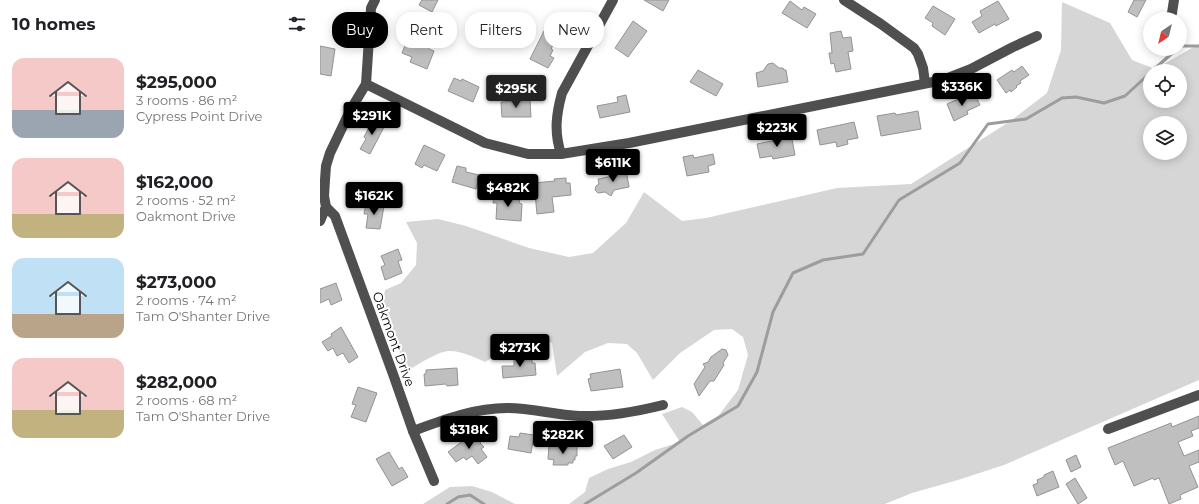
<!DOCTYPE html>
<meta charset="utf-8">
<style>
:root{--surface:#fff;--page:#f2f2f2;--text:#202124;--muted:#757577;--accent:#000}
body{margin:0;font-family:Montserrat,sans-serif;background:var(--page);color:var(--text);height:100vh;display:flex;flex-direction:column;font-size:15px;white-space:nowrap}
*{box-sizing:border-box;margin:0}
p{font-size:13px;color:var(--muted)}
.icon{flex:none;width:22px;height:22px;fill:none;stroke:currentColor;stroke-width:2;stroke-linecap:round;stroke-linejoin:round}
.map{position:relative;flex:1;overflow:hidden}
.drawer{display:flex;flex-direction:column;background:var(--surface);width:320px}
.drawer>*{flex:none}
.top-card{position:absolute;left:12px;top:12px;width:380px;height:36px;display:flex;gap:8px}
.needle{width:26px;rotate:215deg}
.controls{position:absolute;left:823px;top:12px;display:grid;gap:8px}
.controls a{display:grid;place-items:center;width:44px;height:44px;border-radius:50%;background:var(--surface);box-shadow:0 2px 10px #0003;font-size:20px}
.price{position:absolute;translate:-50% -34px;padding:0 9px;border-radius:4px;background:var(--accent);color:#fff;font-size:13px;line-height:26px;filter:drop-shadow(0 1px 2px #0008)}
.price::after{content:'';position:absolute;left:50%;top:24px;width:12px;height:9px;margin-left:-6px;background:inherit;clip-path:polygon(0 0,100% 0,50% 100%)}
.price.selected{background:#222;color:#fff}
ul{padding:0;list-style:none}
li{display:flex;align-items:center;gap:12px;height:100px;padding:0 12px}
li span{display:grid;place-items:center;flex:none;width:112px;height:80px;border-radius:12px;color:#555}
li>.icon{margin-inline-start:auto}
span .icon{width:48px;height:48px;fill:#fffc;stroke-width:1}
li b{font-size:17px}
h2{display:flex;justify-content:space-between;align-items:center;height:48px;padding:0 12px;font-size:17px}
.tag{padding:0 14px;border-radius:16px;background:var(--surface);box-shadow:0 2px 10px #0003;font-size:14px;line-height:36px}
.tag.selected{background:var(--accent);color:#fff}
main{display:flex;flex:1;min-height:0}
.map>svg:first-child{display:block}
</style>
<main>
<section class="drawer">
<h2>10 homes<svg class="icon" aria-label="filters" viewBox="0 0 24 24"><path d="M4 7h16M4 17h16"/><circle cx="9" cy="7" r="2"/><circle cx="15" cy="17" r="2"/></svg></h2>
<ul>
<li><span style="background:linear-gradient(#f6c9c9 65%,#9aa5b1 0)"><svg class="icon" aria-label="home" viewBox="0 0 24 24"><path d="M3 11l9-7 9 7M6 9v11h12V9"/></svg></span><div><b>$295,000</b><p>3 rooms · 86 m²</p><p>Cypress Point Drive</p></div></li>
<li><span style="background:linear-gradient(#f6c9c9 70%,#c2b280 0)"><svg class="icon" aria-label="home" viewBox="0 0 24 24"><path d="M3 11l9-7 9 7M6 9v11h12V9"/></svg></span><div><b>$162,000</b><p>2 rooms · 52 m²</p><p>Oakmont Drive</p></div></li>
<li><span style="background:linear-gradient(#bfe0f5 70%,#b9a48a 0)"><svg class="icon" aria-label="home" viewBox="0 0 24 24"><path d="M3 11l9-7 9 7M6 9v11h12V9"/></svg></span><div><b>$273,000</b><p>2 rooms · 74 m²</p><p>Tam O'Shanter Drive</p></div></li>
<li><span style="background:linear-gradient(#f6c9c9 65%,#c2b280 0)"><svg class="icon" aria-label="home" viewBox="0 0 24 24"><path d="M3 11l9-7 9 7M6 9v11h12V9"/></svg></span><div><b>$282,000</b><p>2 rooms · 68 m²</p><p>Tam O'Shanter Drive</p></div></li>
</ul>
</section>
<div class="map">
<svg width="879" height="504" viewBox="0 0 879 504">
<rect width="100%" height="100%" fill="#fff"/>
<!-- green -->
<g fill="#d6d6d6" fill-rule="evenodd">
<path d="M742,2L790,23L812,60L835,69L879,44V380L684,465L638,480L592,493L565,504H249L265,492L269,478L288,469L311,462L335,450L360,442L342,414L362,407L372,412L383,425L399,415L418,390L428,355L423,337L412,329L394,330L360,353L333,380L317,353L307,344L288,343L265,352L237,376L232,343L219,337L195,344L165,362C154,357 142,351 129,351C118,351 94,367 84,373L80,353L66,334L62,305L65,290L81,283L96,265L97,243L86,222L118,219L146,226L209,248L249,257L273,253L306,223L324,192L362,221L386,218L517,188L591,184L689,122L727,93L741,50ZM830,71H860V101H830ZM830,123H860V153H830Z"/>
<path d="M152,486L172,492L195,504H103L130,487Z"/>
</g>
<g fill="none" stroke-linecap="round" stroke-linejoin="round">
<!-- stream -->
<g stroke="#9d9d9d" stroke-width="3">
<path d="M860,46H879"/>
<path d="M832,71L857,49"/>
<path d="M127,504L138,497L150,495L164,504"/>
<path d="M265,504L316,473L368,436L418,406L437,372L453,312L473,273L503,260L543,254L579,200L640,163L668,124L706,119L742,98L756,97L784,103L805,96L830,73"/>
</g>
</g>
<!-- building -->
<g fill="#bfbfbf" stroke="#939393">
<path d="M102,0H118L112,12L99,5Z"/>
<path d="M324,0H349L343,11Z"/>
<path d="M814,0H826L817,17L808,12Z"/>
<path d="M470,1L482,10L484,7L496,14L487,28L462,13Z"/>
<path d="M678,1L689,19L676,26L675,24L659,33L652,22L662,16L660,11Z"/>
<path d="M613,6L635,19L625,35L612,26L613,23L605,18Z"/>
<path d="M313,21L327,31L308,57L295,48Z"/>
<path d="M226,27L239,33L231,49L233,50L230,56L234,58L228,68L210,59Z"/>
<path d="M521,31L523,38L531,37L533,51L528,52L531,69L516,72L514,63L511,64L509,53H512L510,33Z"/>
<path d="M91,42L100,46L107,44L109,49L114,51L107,69L90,62L92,57L82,53L86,43L90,45Z"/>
<path d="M0,46L15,49L11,76L0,74Z"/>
<path d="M453,63L459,68H463L464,70H466L468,82L438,87L436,73L443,71L448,64Z"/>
<path d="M702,66L709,75L700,81L701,83L696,86L697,87L691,92L690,90L686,93L677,80L692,70L694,72Z"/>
<path d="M378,70L403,84L396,96L370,82Z"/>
<path d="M134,78L141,81L142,79L159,87L153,102L128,91Z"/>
<path d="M306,95L310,112L280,118L277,106L298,102L297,97Z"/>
<path d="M655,95L660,105L647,111L648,114L634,121L627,104L645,96L646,99Z"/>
<path d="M210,100L211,117H182L181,102Z"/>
<path d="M598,111L601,129L561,136L557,116L575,113L576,115Z"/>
<path d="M57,119L63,122L62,125L64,127L50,154L40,149L46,139L44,137L52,122L54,123Z"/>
<path d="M534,122L538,138L527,140L528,144L517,147L516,142L500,145L497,130Z"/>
<path d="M471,134L475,155L453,159L452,156L440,158L437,144L456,140L455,137Z"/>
<path d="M104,145L125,155L117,171L104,165L102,168L95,164Z"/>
<path d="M393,154L395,164L388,166L389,172L367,176L363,157L373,155L374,158Z"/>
<path d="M137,166L146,168V172L159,175L156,189L132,182Z"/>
<path d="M306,169L309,187L294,190L291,196L285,192L278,193L275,190L276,186L279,184L278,179L293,176V172Z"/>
<path d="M246,178V183H250L251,195L232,197L234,212L217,214L214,183L235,181L234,179Z"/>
<path d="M174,195L200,197L199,203L202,204L201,221L176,219L177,203H173Z"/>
<path d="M46,204L64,206L60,229L46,228L48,214H44Z"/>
<path d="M78,249L82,260L78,261L82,273L65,280L61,267L65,265L61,256Z"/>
<path d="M16,283L22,300L11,305L9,299L0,303V289Z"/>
<path d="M21,327L38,357L29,363L23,353L17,356L13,348L8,351L2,342L12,336L11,334Z"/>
<path d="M402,349L406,350L408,355L403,363L404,365L394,381H390L379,396L374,384L385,367L383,364L388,362L391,357Z"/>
<path d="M203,356V358L212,357V363H215L216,375L183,378L182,366H194V357Z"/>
<path d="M137,368L138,385L127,386L126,384L105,386L104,374H106V370Z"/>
<path d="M300,369L303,387L271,391L268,379L271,378L270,374Z"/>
<path d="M38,387L57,393L46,422L31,417L36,405L32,404Z"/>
<path d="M879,416V428L871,431L873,436L858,442L864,456L879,450V462L869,466L878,487L860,495L861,499L849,504L839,478L834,480L833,478L814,486L803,461L795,465L788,448L851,423L852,427Z"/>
<path d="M155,432L162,441L160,443L164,447L161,449L167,457L158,464L152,456L146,460L144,457L136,462L128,452Z"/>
<path d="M200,433L214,435L211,453L188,449L190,436L199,437Z"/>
<path d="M304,435L312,447L293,459L284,446Z"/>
<path d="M247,445H257V456H255V460H253V463H248V465H233L234,460L228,459L229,446L247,447Z"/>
<path d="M69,452L79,469L82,467L88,477L72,486L56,459Z"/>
<path d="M756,455L761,467L751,472L746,460Z"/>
<path d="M733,471L739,487L717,496L713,485L718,483L717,480L724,477V475Z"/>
<path d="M755,478L767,498L758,504L746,484Z"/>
</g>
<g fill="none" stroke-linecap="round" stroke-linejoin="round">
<!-- minor -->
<g stroke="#4f4f4f" stroke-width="10">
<path d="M524,0L561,24L594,48L598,54L603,68L605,83"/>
<path d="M849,19L852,13L854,0"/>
<path d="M46,84L165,143L208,154H241L309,143L623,80L651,69L693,47L717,36"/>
<path d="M241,154C234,132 236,115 242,93L293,0"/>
<path d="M6,207L15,216L73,374L93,431L114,481"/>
<path d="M0,221L6,207L4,196L5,180L6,166L10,153L31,109L46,84L51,8L55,0"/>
<path d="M788,429L879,395"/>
<path d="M93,431C123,420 154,408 187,408C211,408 235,415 259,416C288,417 315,412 343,405"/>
</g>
</g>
<g text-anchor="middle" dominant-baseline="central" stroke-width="4" stroke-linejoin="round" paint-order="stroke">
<!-- street labels -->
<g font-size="13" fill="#000" stroke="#fff">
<text transform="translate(74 339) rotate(70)">Oakmont Drive</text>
</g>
</g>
</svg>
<div class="controls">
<a><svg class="needle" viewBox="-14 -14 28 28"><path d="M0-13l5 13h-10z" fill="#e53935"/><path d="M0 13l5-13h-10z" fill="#757577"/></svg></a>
<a><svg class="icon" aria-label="locate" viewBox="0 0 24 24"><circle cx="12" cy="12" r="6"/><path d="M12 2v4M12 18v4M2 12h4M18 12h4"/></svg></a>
<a><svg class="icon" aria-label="layers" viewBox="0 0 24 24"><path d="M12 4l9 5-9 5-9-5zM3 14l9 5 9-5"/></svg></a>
</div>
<b class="price" style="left:642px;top:107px">$336K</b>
<b class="price selected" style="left:196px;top:109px">$295K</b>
<b class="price" style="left:52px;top:136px">$291K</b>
<b class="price" style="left:457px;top:148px">$223K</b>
<b class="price" style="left:293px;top:183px">$611K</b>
<b class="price" style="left:188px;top:208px">$482K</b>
<b class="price" style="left:54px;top:216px">$162K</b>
<b class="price" style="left:200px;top:368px">$273K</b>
<b class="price" style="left:149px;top:450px">$318K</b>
<b class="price" style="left:243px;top:455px">$282K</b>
<div class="top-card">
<a class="tag selected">Buy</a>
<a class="tag">Rent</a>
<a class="tag">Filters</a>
<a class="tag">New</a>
</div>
</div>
</main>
